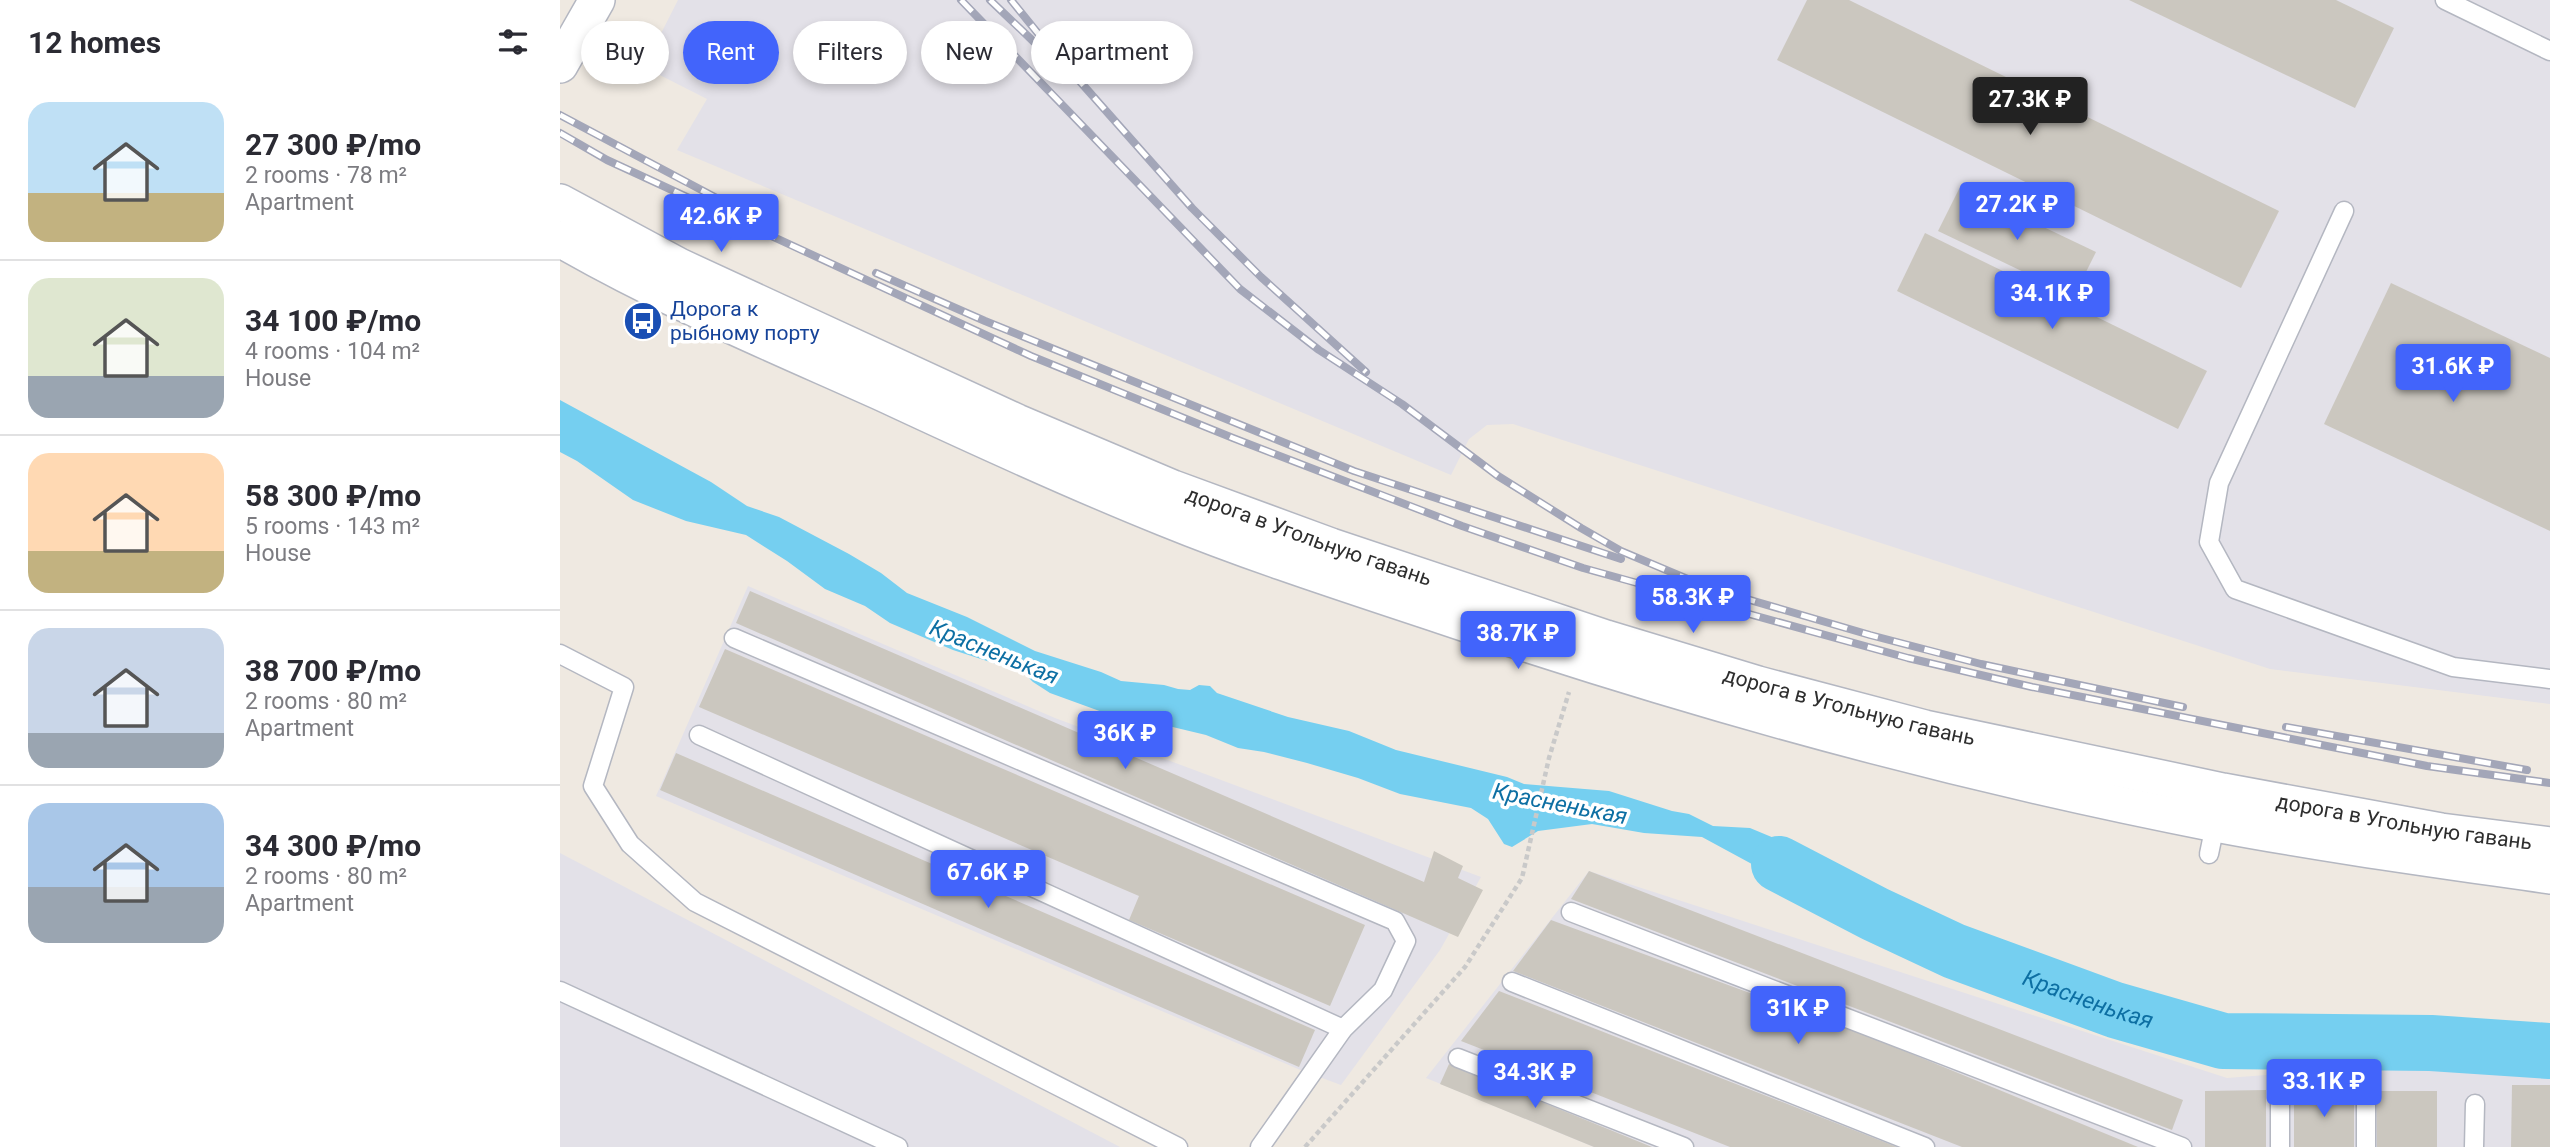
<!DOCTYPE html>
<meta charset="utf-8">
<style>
:root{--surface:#fff;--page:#f2f2f3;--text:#2b2b33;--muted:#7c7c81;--line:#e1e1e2;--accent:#4264fb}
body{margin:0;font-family:Roboto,sans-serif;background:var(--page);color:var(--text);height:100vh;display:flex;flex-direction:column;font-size:26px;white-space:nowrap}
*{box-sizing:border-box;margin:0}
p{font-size:23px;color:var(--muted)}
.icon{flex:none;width:38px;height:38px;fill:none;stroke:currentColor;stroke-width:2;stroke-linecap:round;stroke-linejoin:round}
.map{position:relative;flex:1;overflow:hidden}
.details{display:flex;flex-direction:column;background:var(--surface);width:560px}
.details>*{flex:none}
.top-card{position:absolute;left:21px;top:21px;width:665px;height:63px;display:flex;gap:14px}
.price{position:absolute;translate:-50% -60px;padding:0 16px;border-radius:7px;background:var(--accent);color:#fff;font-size:23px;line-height:46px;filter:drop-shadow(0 2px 4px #0008)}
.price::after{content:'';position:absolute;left:50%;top:42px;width:21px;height:16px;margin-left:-10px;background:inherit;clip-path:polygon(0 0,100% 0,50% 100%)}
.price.on{background:#222;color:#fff}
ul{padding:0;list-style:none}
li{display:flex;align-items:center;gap:21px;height:175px;padding:0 28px}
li+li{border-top:2px solid var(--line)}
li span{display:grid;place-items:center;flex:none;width:196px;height:140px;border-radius:21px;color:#555}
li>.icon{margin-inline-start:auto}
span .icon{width:84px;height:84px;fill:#fffc;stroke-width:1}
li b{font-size:30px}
h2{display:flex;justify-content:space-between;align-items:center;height:84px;padding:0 28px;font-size:30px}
.tag{padding:0 24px;border-radius:32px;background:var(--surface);box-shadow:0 4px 10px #0003;font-size:24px;line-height:63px}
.tag.on{background:var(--accent);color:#fff}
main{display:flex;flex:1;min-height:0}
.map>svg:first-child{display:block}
</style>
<main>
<section class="details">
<h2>12 homes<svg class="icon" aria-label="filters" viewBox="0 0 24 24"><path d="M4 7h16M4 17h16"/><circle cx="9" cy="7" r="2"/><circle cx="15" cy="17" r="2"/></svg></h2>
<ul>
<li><span style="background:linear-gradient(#bfe0f5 65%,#c2b280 0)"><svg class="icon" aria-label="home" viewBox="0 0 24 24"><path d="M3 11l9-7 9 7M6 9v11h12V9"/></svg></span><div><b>27 300 ₽/mo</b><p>2 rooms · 78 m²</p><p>Apartment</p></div></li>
<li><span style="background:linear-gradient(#dfe7d0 70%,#9aa5b1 0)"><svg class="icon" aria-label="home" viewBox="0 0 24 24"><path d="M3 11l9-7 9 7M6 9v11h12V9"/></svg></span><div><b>34 100 ₽/mo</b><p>4 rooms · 104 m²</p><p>House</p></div></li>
<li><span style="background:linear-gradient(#ffd9b3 70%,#c2b280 0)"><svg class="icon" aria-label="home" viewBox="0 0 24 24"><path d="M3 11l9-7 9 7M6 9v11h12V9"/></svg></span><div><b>58 300 ₽/mo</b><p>5 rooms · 143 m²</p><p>House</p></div></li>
<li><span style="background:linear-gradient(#c9d6e8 75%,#9aa5b1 0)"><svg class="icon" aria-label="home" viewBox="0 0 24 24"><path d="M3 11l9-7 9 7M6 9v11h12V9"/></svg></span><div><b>38 700 ₽/mo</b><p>2 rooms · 80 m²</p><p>Apartment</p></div></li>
<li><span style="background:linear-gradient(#a9c7e8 60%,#9aa5b1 0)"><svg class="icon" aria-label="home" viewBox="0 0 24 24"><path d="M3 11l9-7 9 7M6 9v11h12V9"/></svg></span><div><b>34 300 ₽/mo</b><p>2 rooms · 80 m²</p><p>Apartment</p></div></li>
</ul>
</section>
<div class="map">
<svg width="1990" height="1147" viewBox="0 0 1990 1147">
<rect width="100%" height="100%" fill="#efe9e1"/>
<!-- industrial -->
<g fill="#e3e1e8">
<path d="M118,0H1990V704L1710,669L953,424L927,425L909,439L891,475L117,150L147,99L84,67Z"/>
<path d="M188,586L495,718L921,877L880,950L781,1085L738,1069L96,796Z"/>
<path d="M0,853L560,1147H0Z"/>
<path d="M1029,871L1667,1078L1905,1059L1990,1073V1147H1034L866,1078Z"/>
</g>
<!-- water -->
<path fill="#75cff0" d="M0,400L151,482L187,506L219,517L289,554L321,573L347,593L407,617L475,651L541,672L561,681L604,685L618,689L630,690L639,685L650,686L657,693L728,717L789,731L836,750L947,777L964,784L1049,791L1112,811L1129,814L1153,826L1190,828L1262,858L1291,888L1285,907L1262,902L1142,837L1084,833L1032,824L978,831L952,847L944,844L928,819L911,808L840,794L798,778L747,763L704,752L678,748L646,735L596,723L583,717L545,713L490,693L473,682L464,673L393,650L330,623L305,606L265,589L227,561L186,535L126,521L73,500L17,461L0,452Z"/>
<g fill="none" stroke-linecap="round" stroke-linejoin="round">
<!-- river -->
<path stroke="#75cff0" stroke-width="56" id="s1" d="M1219,864L1315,914L1394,951L1555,1010L1663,1041L1871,1043L1990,1051"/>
</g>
<!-- building -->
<g fill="#cbc7bf">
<path d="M1247,0H1289L1719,211L1681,288L1217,60Z"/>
<path d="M1569,0H1776L1834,28L1795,108Z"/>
<path d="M1400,187L1536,252L1514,296L1378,231Z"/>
<path d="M1365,233L1647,371L1618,429L1337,291Z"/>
<path d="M1831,283L1990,358V531L1764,424Z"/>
<path d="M190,591L864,882L874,851L903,866L898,878L923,890L898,937L176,623Z"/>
<path d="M165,649L805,925L770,1006L569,920L579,896L139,707Z"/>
<path d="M116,753L755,1030L739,1067L100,790Z"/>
<path d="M1029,871L1623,1100L1612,1130L1011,899Z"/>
<path d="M991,920L1318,1040L1578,1147H1402L953,971Z"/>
<path d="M939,991L1337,1147H1170L901,1041Z"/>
<path d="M889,1064L1092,1147H1034L880,1084Z"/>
<path d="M1952,1085H1990V1147H1951Z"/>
<path d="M1706,1090V1147H1645V1091Z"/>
<rect x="1734" y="1091" width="60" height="56"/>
<path d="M1816,1091H1877V1147H1817Z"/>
</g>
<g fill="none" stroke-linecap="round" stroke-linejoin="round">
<!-- service casing -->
<g stroke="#b4b7c1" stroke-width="21">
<g id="service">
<path d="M1885,0L1990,51"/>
<path d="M1784,211L1659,483L1649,542L1675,589L1893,667L1990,679"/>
<path d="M174,638L835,921L846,941L823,990L783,1029L700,1147"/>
<path d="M0,654L64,687L33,786L70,844L135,902L618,1147"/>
<path d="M139,735L783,1029"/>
<path d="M1649,854L1656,820"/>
<path d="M1011,912L1622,1147"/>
<path d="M952,982L1365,1147"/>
<path d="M0,991L338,1147"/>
<path d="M898,1058L1124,1147"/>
<path d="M1806,1096V1147"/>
<path d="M1720,1099V1147"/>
<path d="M1914,1147L1915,1104"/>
</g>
</g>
<!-- minor casing -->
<g stroke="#b4b7c1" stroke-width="38">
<g id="minor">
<path d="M0,65L37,0"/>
<path id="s2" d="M0,202L119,266L457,422L613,488L771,546L1046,638L1198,684L1365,728L1663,791L1881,831L1990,845"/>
<path d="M0,239C104,299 215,345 324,394C416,437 509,480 604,518C695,555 789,585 882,616C1136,702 1394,773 1656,824C1767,845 1879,860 1990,876"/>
</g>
</g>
<!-- path -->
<path stroke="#c9c9c9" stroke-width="4.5" stroke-dasharray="5 3.5" stroke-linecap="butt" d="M745,1147L905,967L962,878L989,758L1009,692"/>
<!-- service -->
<use href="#service" stroke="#fff" stroke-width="18"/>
<!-- minor -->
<use href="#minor" stroke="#fff" stroke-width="35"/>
<!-- rail casing -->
<g stroke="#a3a6b8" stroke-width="8">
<g id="rail">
<path d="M401,0L680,289L759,350L842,404L938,476L1021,528L1061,551L1149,588L1310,635L1421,664L1623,707"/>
<path d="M430,0L474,42"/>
<path d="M451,0L485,42L632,208L701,277L806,372"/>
<path d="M0,115L183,212"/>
<path d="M0,133L47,160L471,356L673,438L902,526L1023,568L1348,658L1472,687L1867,766L1990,783"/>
<path d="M316,273L425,321L794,471L1061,559"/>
<path d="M1726,727L1967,770"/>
</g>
</g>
<!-- rail -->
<use href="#rail" stroke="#fff" stroke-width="5" stroke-dasharray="16" stroke-linecap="butt"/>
</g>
<!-- icons -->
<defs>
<g id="bus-disc" transform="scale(2.0125)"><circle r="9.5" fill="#1a4fb4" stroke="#fff"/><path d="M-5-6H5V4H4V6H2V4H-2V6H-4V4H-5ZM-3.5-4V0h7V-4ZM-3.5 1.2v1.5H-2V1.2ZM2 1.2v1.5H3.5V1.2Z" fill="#fff"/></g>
</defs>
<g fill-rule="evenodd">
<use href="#bus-disc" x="83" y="321"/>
</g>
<g text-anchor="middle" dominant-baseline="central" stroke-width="7" stroke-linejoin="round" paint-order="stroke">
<!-- transit labels -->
<g font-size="21" fill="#164399" stroke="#fff" text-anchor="start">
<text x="110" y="309">Дорога к<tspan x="110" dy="24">рыбному порту</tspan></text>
</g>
<!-- street labels -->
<g font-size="21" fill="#2e2e2e" stroke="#fff">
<text stroke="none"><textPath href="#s2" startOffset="821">дорога в Угольную гавань</textPath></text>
<text stroke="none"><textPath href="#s2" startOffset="1388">дорога в Угольную гавань</textPath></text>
<text stroke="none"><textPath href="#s2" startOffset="1955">дорога в Угольную гавань</textPath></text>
</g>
<!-- water labels -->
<g font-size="23" font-style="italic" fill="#0d6fa3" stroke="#fff">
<text transform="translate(434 652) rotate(22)">Красненькая</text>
<text transform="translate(1000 804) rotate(11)">Красненькая</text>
<text stroke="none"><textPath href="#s1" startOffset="338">Красненькая</textPath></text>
</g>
</g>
</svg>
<b class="price on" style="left:1470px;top:137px">27.3K ₽</b>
<b class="price" style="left:1457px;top:242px">27.2K ₽</b>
<b class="price" style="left:161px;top:254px">42.6K ₽</b>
<b class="price" style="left:1492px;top:331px">34.1K ₽</b>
<b class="price" style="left:1893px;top:404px">31.6K ₽</b>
<b class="price" style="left:1133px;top:635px">58.3K ₽</b>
<b class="price" style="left:958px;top:671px">38.7K ₽</b>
<b class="price" style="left:565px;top:771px">36K ₽</b>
<b class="price" style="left:428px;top:910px">67.6K ₽</b>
<b class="price" style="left:1238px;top:1046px">31K ₽</b>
<b class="price" style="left:975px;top:1110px">34.3K ₽</b>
<b class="price" style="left:1764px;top:1119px">33.1K ₽</b>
<div class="top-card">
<a class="tag">Buy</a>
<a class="tag on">Rent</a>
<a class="tag">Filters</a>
<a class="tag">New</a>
<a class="tag">Apartment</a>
</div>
</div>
</main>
